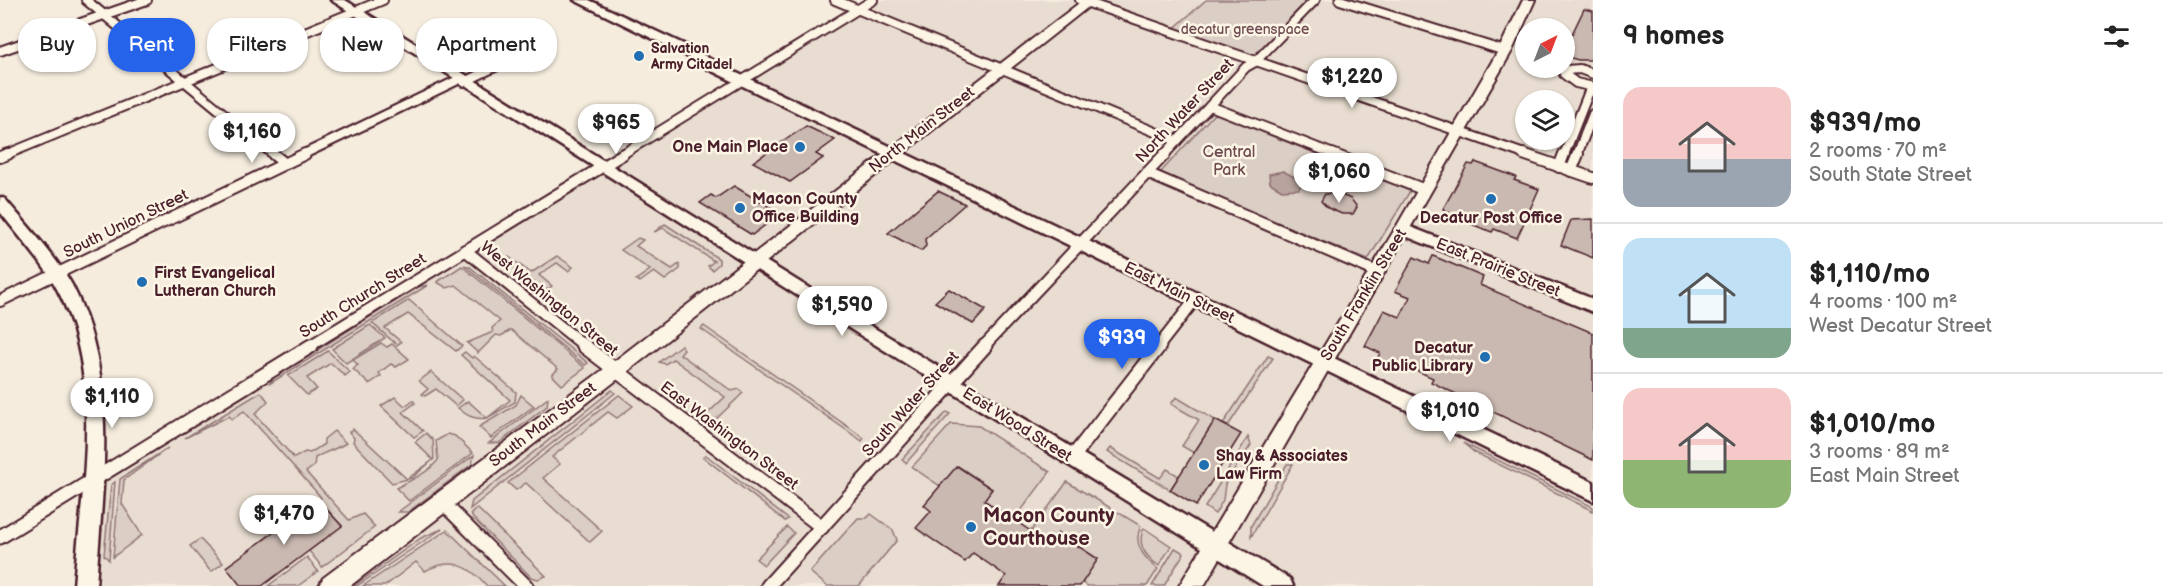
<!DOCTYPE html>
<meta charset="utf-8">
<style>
:root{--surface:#fff;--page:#f2f2f2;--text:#222;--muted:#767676;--line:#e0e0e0;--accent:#2563eb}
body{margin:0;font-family:"Balsamiq Sans",sans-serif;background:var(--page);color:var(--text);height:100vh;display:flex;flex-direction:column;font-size:22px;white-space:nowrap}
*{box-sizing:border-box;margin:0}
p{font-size:20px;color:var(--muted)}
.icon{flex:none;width:33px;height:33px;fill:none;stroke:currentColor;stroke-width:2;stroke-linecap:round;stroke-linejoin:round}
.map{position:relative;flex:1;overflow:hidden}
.panel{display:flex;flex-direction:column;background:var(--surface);width:570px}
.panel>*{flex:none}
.hud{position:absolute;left:18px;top:18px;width:570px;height:54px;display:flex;gap:12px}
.needle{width:39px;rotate:42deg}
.tools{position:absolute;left:1515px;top:18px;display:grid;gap:12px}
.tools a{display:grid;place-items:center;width:60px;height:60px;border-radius:50%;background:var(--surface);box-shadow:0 2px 4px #0004;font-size:30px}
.price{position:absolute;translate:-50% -51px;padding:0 14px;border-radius:21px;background:#fff;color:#222;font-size:20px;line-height:39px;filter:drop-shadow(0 2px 3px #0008)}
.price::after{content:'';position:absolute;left:50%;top:36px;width:18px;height:14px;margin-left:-9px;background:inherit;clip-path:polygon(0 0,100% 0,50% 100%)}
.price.current{background:var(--accent);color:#fff}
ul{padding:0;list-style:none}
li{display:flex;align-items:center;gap:18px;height:150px;padding:0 30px}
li+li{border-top:2px solid var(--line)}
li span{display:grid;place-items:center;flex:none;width:168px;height:120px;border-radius:18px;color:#555}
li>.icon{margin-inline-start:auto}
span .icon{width:72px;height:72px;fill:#fffc;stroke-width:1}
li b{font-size:26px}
h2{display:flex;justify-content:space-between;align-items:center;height:72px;padding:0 30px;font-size:26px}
.chip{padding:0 21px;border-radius:24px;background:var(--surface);box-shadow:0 2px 4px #0004;font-size:21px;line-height:54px}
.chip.current{background:var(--accent);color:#fff}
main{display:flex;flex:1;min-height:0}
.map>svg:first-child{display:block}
</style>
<main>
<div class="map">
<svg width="1593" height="586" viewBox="0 0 1593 586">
<rect width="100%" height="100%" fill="#f5ecde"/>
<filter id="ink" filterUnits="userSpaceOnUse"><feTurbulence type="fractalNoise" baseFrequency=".0167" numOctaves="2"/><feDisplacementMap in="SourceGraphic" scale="12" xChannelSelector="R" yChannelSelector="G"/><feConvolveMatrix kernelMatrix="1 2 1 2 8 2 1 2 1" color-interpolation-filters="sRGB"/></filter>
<g filter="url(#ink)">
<!-- built -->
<path fill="#e8ddd0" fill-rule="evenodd" d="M881,0H1593V586H92L97,482ZM1526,28H1564V68H1526ZM1526,100H1564V140H1526Z"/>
<!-- green -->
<g fill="#dbcec4" stroke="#927678" stroke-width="1.5">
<path d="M1206,0H1315L1255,62L1170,32Z"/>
<path d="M1217,114L1410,191L1368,260L1230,203L1221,202L1160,173L1213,115Z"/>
<path d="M665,224L719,259V264L712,270L708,266L714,261L663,228L654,232Z"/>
<path d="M638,238L643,240L636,246L672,269L679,264L680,269L665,280L654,272L640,282L636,280L650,270L621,250Z"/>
<path d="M557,256L573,267L568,271L557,263L539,275L552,286L545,291L503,259L509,257L531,273Z"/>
<path d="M464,265L470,267L588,363L585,365Z"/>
<path d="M462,266L585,368L562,385L552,375L558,369L511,330L501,336L496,335L478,353L467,343L493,332L492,328L500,321L456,285L447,288L437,282Z"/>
<path d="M428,285L269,384L274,377L418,287Z"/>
<path d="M409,300L462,346L456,351L408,314L385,328L401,342L397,345L372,323Z"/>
<path d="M370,325L385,338L346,363L332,349Z"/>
<path d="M704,326L864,438L862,441L701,329Z"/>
<path d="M381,343L387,347L392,344L409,359L396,367L391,364L379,373L381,376L369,384L353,369L358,365L353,360Z"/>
<path d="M681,345L684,349L680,354L732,391L739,389L743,393L714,421L706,415L725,397L673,359L665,364L659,362Z"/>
<path d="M328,351L350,372L345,376L331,363L307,378L317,389L307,395L288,376Z"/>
<path d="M465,352L472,358L474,356L516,392L515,402L487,418C475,420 467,416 458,408L468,401L487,418L510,400L461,355Z"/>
<path d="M1268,356L1273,358L1228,426L1223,424Z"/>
<path d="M431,372L463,400L456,406L436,389L425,396L422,394L428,389L419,381Z"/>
<path d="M612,390L615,393L470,509L472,501Z"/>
<path d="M261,392L268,401L255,414L294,458L305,452L310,453L324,444V439L334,431L346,443C335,450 326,451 315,458L314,466L306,472L349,520L363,514L375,527L322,567L309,551L342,526L318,500L321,498L319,495L244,411L232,419L229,416L185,438Z"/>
<path d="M521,395L534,406L491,438L479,427L516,405Z"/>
<path d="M619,395L633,406L617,418L608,412L552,457L560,464L543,478L602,531L590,542L526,483L516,490L508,483Z"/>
<path d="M395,397L405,406L413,400L415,403L403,412L423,431L414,437L381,406Z"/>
<path d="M1176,397L1215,420L1194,453L1182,446L1199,420L1171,404Z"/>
<path d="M548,398L547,406L499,443H489Z"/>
<path d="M947,412L950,414L906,463L902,459Z"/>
<path d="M951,424L979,426L1050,472L1014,520L984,500L992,489L958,466L940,486L912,467Z"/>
<path d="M353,429L407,479L433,460L415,442L426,433L433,440L434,459L412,478L392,483L353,442L354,438L349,432Z"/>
<path d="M448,434L455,436L473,453L409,501L396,488C411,480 427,474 438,460L436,441Z"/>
<path d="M1248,437L1251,445L1225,484L1223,500L1215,514L1205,507Z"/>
<path d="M1463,443L1593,507V511L1474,452Z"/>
<path d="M168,448L124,480L122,504L142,535L113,557L120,479Z"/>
<path d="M1110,448L1160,478L1167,469L1179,476L1170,490L1107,452Z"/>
<path d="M474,455L472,464L408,512H398Z"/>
<path d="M706,455L788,519L785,521L703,457Z"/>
<path d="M1287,464H1293L1251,537V526Z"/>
<path d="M115,482L109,560L104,555L111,485Z"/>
<path d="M1067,482L1141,526C1132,544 1144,558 1158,569L1147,586H1087L1082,582L1097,559L1058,533L1050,544L1031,531Z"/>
<path d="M477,508L546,576L538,579L531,577L473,518L471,514Z"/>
<path d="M871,514L893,530L897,540L859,586H827L810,572L858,518H867Z"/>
<path d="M787,527L794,533L764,565L756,559Z"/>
<path d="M1144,528L1171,546L1159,566C1146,557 1136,544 1144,528Z"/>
<path d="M442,529L357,586H354L421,538Z"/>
<path d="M447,530L505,586H487C469,565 451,557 425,571L416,562L385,586H363Z"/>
<path d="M200,539L223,563L211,572L190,546Z"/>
<path d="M1175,548L1184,553L1164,586H1152Z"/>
<path d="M307,557L318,571L298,586H268Z"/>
</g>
<!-- water -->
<path fill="#b8a39e" stroke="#8c6e70" stroke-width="1.5" d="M1283,171L1298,179L1301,185L1299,189L1282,190L1270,183L1269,174Z"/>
<!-- building -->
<g fill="#cab9b1" stroke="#4a1f2b" stroke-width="1.5">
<path d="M1584,9L1593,11V60H1578L1564,56V34L1571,36Z"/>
<path d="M806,126L835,140L816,154L823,158L790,182L753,162Z"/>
<path d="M1475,162L1516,177L1514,180L1539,189L1517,238L1494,229L1492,232L1447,215L1449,212L1443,209L1468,164L1473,165Z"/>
<path d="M734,186L757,200L781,213L752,235L700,203L711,195L716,198Z"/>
<path d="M938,191L965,204L925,239L926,246L921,251L888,233Z"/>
<path d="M1337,193L1351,199L1357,207L1353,214H1342L1328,208L1321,201L1325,194Z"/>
<path d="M1593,219V258L1561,245L1571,220Z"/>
<path d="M1433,256L1483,277L1480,285L1593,333V460L1431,382L1433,378L1398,362L1393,372L1375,363L1380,353L1365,346L1384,310L1400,317L1410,297L1395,291L1414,257L1429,264Z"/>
<path d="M949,289L986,310L973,324L935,302Z"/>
<path d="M1215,420L1241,434L1196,506L1170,490Z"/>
<path d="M957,466L992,489L984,500L1050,544L1058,533L1098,559L1080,586H999L1006,576L973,553L965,562L916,528L931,511L924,505Z"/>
<path d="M318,500L342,526L262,586H241L226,567Z"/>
</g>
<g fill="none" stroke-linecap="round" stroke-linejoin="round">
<!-- street-far2 casing -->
<g stroke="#4a1f2b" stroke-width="12">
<g id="street-far2">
<path d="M86,0L274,155"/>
<path d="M835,0L1177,141"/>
<path d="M1080,0L1527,155"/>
<path d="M1340,0L1505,51"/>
<path d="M0,51L147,0"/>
<path d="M1593,74L1580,69L1566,70L1564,74L1576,83L1593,87"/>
<path d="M464,82L536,47"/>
<path d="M1210,106L1336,155"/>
<path d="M5,155L383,0"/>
<path d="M302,155L460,79"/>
<path d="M621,155L873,0"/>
<path d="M1164,155L1246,67L1255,62L1315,0"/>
<path d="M1564,155L1588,94L1593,89"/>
<path d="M1577,155L1593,114"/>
</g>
</g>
<!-- street-far1 casing -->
<g stroke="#4a1f2b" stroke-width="14">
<g id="street-far1">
<path d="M273,154L284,163"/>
<path d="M1332,154L1425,190"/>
<path d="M1523,154L1593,178"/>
<path d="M0,157L8,154"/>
<path d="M1559,167L1564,154"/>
<path d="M1571,171L1578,154"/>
<path d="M1147,173L1377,272"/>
<path d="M465,250L586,347"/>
<path d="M0,301L305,154"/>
<path d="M308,347L623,154"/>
<path d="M983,347L1165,154"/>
<path d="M1158,347L1194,301"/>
</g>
</g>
<!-- street casing -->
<g stroke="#4a1f2b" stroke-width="17">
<g id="street">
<path d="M584,346L822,527"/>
<path d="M1072,458L1159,346"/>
<path d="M442,502L526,586"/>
<path d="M0,537L311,346"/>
<path d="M768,586L985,346"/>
</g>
</g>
<!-- secondary casing -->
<g stroke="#4a1f2b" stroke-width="5">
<g id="secondary">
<path d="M331,0H345L851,314L1290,579L1293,586H1263L839,322Z"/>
<path d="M574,0H589L694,49L718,64L1593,482V501L710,70L680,52Z"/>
<path d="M0,197L5,199C25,223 58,259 72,285C120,377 102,487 96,586H74C81,491 105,377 57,289C43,262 19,237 0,212Z"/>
<path d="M1403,224L1593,299V312L1398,233L1395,229Z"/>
</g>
</g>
<!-- primary casing -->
<g stroke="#4a1f2b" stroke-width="4">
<g id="primary">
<path d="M1083,0H1097L622,376L350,586H319L323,578L608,366Z"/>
<path d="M1523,0H1535L1512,51L1204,586H1179L1395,229L1498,51Z"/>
</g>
</g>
<!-- street-far2 -->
<use href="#street-far2" stroke="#fcf5e5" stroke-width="8"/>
<!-- street-far1 -->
<use href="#street-far1" stroke="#fcf5e5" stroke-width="10"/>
<!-- street -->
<use href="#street" stroke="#fcf5e5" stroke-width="13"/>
<!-- secondary -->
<use href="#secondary" fill="#fcf5e5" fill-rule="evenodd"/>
<!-- primary -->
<use href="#primary" fill="#fcf5e5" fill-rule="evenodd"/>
</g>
</g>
<!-- markers -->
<g fill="#1f6fb2" stroke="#fcf5e5" stroke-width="2">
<circle cx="639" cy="56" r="6"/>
<circle cx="800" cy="147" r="6"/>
<circle cx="1491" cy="199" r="6"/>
<circle cx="740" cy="208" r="6"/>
<circle cx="142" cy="282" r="6"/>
<circle cx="1485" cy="357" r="6"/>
<circle cx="1204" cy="465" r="6"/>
<circle cx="971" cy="527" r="6"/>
</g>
<g text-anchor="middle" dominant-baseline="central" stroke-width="5" stroke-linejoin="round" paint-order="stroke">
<!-- far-park labels -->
<g font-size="14" fill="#6e4b51" stroke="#fcf5e5">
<text x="1245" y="29">decatur greenspace</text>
</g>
<!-- far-poi labels -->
<g font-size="14" font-weight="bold" fill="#4a1f2b" stroke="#fcf5e5" text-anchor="start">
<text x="651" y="48">Salvation<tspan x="651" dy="16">Army Citadel</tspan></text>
</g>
<!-- street labels -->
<g font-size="16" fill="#4a1f2b" stroke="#fcf5e5">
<text transform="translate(1185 111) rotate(-47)">North Water Street</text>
<text transform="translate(922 130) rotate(-38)">North Main Street</text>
<text transform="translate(126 224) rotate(-26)">South Union Street</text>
<text transform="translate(1498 268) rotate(22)">East Prairie Street</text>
<text transform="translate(1179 293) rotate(26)">East Main Street</text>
<text transform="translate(1364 295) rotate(-59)">South Franklin Street</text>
<text transform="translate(363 296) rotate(-32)">South Church Street</text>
<text transform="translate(549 299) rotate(39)">West Washington Street</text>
<text transform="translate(911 404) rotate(-48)">South Water Street</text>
<text transform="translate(543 425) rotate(-37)">South Main Street</text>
<text transform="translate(1017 425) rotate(32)">East Wood Street</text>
<text transform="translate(729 436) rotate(37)">East Washington Street</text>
</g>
<!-- poi labels -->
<g font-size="16" font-weight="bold" fill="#4a1f2b" stroke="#fcf5e5" text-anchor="start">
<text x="788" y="147" text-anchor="end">One Main Place</text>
<text x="752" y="199">Macon County<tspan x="752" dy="18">Office Building</tspan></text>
<text x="1491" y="218" text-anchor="middle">Decatur Post Office</text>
<text x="154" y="273">First Evangelical<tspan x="154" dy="18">Lutheran Church</tspan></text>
<text x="1473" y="348" text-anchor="end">Decatur<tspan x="1473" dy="18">Public Library</tspan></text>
<text x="1216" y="456">Shay &amp; Associates<tspan x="1216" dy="18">Law Firm</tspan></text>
</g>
<!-- park labels -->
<g font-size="16" fill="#6e4b51" stroke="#fcf5e5">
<text x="1229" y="152">Central<tspan x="1229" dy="18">Park</tspan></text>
</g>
<!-- near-poi labels -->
<g font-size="20" font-weight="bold" fill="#4a1f2b" stroke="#fcf5e5" text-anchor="start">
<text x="983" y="516">Macon County<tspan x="983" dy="23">Courthouse</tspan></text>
</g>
</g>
</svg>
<div class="tools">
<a><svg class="needle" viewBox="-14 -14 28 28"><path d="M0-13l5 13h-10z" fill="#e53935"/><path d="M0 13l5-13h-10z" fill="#767676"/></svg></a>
<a><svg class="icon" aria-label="layers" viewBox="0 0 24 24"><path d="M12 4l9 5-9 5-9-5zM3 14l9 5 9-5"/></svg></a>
</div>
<b class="price" style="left:1352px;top:109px">$1,220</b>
<b class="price" style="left:616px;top:155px">$965</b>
<b class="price" style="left:252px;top:164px">$1,160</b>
<b class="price" style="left:1339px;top:204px">$1,060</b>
<b class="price" style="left:842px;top:337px">$1,590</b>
<b class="price current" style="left:1122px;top:370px">$939</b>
<b class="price" style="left:112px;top:429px">$1,110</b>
<b class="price" style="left:1450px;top:443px">$1,010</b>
<b class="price" style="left:284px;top:546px">$1,470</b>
<div class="hud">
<a class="chip">Buy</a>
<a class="chip current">Rent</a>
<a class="chip">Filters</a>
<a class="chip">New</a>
<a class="chip">Apartment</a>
</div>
</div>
<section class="panel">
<h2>9 homes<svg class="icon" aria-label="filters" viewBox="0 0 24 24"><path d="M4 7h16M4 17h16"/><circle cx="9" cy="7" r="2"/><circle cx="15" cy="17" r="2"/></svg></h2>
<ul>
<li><span style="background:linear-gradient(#f6c9c9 60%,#9aa5b1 0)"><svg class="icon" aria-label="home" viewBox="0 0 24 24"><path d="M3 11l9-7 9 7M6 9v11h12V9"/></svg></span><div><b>$939/mo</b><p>2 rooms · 70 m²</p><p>South State Street</p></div></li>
<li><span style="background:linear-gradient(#bfe0f5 75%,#7fa58c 0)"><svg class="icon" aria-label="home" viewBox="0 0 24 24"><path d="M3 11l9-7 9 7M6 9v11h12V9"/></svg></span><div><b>$1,110/mo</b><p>4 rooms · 100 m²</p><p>West Decatur Street</p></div></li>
<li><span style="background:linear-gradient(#f6c9c9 60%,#8fb573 0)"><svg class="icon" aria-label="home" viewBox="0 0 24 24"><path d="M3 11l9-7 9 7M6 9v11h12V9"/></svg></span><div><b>$1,010/mo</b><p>3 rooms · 89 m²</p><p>East Main Street</p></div></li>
</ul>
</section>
</main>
